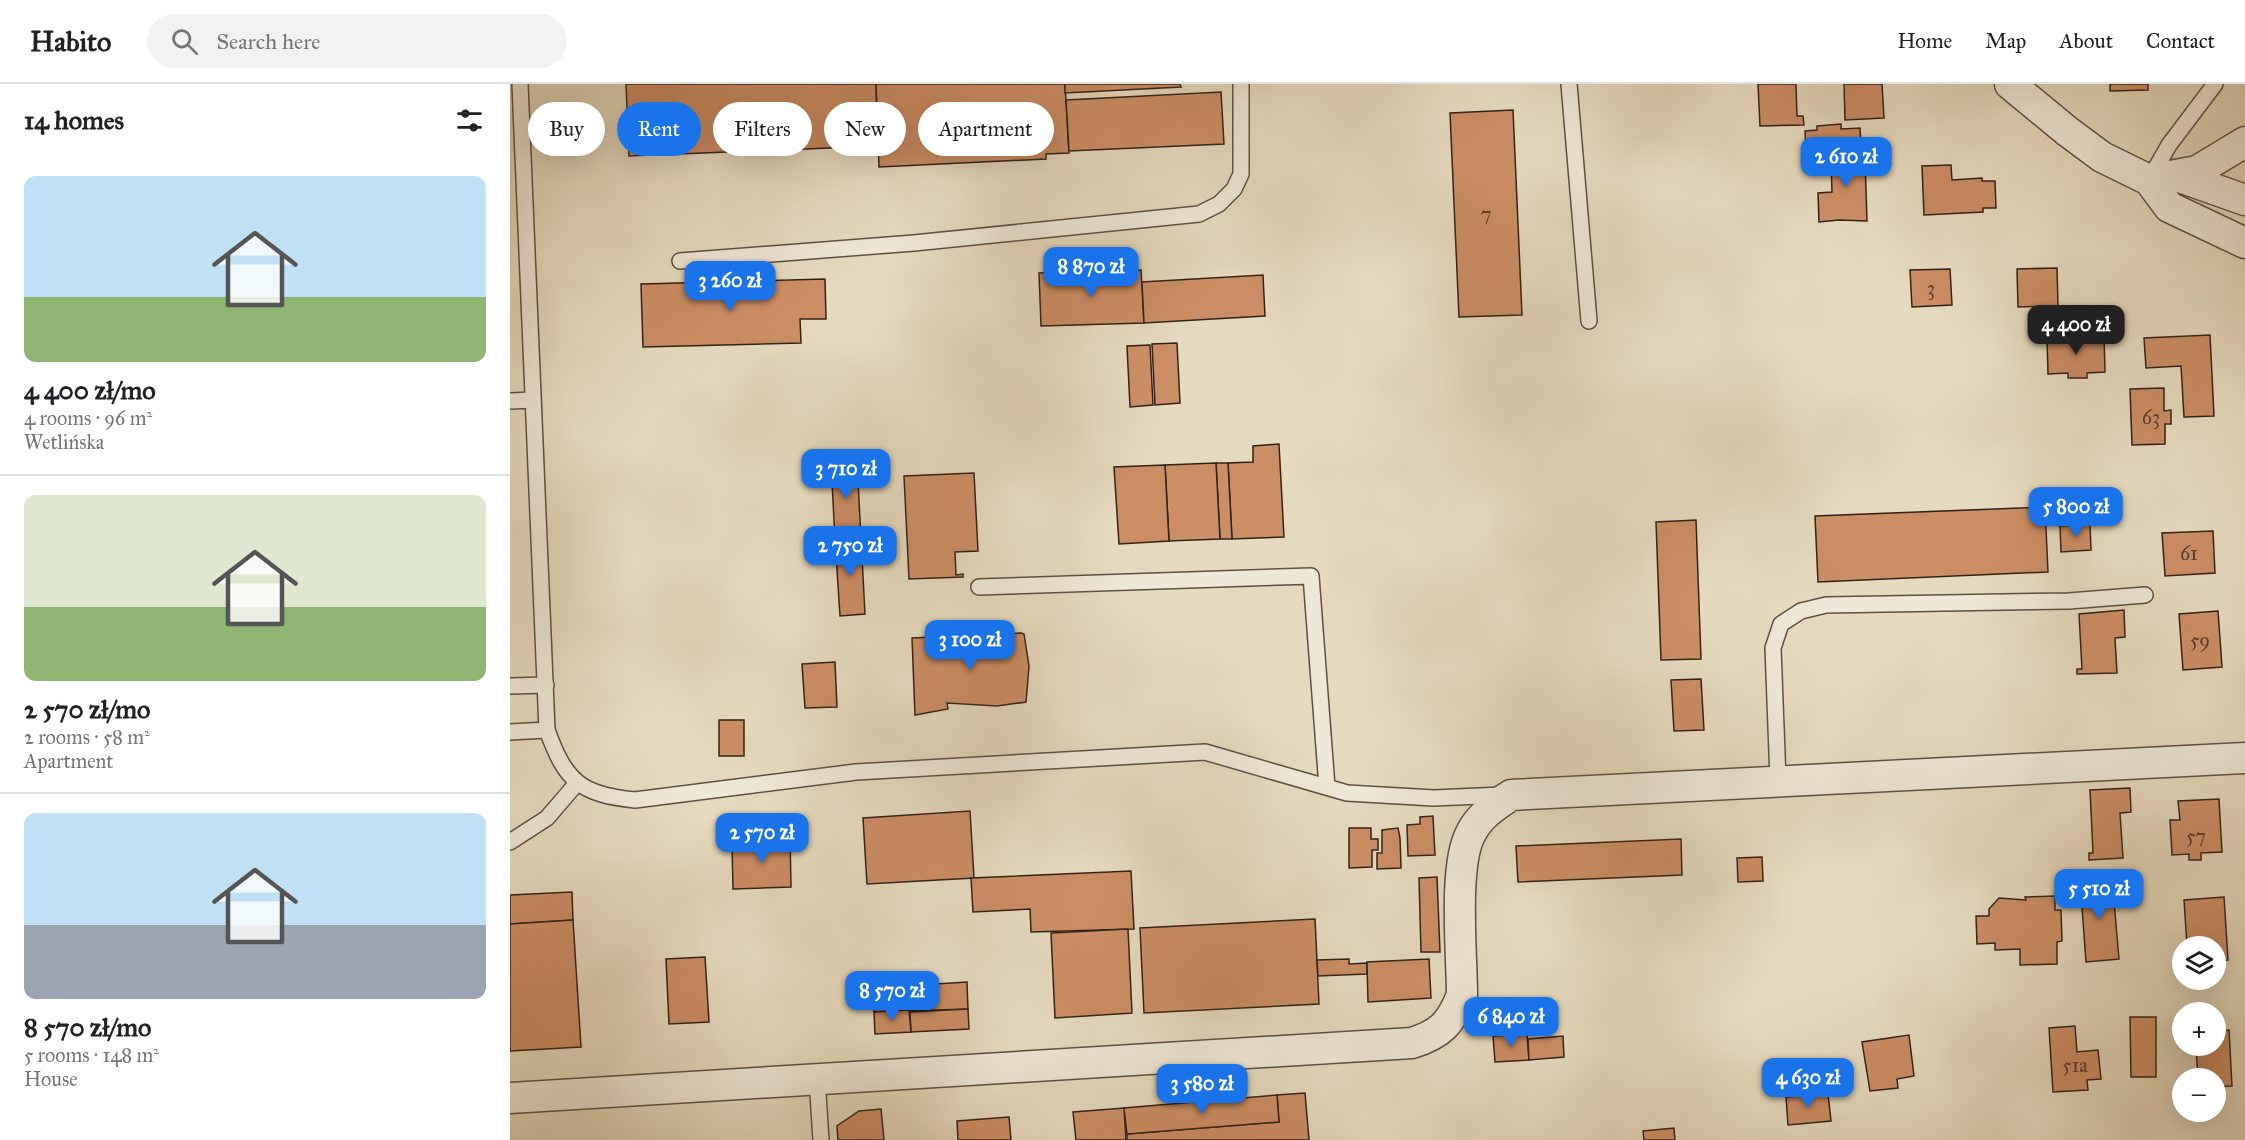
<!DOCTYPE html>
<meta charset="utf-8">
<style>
:root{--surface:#fff;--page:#f2f2f2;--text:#202124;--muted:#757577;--line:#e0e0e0;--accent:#1a73e8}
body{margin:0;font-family:"IM FELL Great Primer",serif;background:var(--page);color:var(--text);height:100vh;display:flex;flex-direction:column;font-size:22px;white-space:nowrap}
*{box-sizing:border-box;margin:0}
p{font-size:20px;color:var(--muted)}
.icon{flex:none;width:33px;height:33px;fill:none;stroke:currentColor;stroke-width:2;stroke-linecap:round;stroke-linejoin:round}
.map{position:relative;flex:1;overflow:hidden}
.side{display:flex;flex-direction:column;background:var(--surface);width:510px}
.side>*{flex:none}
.hud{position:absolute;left:18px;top:18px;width:570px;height:54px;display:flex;gap:12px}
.buttons{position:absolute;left:1662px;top:852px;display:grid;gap:12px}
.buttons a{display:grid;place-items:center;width:54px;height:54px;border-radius:50%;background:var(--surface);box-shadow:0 6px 24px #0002;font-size:30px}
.price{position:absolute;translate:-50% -51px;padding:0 14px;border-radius:12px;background:var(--accent);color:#fff;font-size:20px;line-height:39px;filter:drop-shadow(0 2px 3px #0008)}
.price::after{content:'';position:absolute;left:50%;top:36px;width:18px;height:14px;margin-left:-9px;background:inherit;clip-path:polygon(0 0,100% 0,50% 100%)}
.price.active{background:#222;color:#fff}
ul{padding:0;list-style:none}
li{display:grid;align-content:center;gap:12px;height:318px;padding:0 24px}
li+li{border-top:2px solid var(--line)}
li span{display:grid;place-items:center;height:186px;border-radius:12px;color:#555}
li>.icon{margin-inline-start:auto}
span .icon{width:108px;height:108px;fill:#fffc;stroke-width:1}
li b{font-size:26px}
h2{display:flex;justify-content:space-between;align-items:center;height:72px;padding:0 24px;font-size:26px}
.chip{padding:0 21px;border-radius:27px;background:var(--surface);box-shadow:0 6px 24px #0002;font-size:21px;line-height:54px}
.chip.active{background:var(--accent);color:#fff}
header{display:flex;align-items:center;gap:36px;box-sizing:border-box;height:84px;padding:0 30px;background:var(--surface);border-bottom:2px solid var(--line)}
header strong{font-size:28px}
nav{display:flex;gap:33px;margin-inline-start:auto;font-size:21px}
.search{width:420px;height:54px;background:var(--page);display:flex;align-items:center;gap:15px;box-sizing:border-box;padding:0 21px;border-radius:33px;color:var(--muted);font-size:22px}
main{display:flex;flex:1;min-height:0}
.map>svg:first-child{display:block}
</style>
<header>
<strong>Habito</strong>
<div class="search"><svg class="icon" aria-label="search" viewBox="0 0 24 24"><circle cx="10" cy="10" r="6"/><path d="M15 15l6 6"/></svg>Search here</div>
<nav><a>Home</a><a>Map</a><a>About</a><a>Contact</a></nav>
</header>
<main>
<section class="side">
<h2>14 homes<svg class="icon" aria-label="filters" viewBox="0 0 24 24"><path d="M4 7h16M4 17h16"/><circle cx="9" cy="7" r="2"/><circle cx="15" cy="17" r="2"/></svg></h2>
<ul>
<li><span style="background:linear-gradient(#bfe0f5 65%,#8fb573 0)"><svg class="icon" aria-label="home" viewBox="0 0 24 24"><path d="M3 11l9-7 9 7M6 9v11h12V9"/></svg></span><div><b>4 400 zł/mo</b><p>4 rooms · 96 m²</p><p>Wetlińska</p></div></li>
<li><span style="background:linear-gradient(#dfe7d0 60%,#8fb573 0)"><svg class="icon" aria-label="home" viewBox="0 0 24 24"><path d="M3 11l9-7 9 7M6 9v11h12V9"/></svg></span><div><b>2 570 zł/mo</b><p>2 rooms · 58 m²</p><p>Apartment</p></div></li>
<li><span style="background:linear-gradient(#bfe0f5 60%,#9aa5b1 0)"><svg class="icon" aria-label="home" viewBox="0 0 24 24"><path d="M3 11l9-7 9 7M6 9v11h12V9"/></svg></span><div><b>8 570 zł/mo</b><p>5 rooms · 148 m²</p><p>House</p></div></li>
</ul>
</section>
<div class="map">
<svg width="1735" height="1056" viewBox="0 0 1735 1056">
<rect width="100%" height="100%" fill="#e6dabe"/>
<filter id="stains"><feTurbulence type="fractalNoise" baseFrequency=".00333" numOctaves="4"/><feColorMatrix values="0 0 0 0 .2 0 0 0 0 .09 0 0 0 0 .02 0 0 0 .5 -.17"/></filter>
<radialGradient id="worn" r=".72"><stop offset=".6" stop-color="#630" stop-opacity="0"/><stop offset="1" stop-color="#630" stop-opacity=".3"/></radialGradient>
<!-- building -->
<g fill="#cc8e65" stroke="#32221a" stroke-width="1.5">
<path d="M116,0H366L368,62L119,72Z"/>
<path d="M366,0H555L559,69L536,70V75L369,83Z"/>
<path d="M555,0H670L671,3L555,9Z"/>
<path d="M1248,0H1286L1287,32H1293L1294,41L1250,42Z"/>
<path d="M1334,0H1372L1374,34L1335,36Z"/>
<path d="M1600,0H1638V6L1600,7Z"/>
<path d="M711,8L714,60L559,67L556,16Z"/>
<path d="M1003,26L1012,231L949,233L940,29Z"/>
<path d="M1331,40V45L1350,44L1351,63L1296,65L1295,47L1307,46V42Z"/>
<path d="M1351,63L1352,75H1355L1357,137L1329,136L1309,138L1308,109L1322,108L1321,77L1325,76L1324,65Z"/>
<path d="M1441,81L1442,96L1472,94V97H1485L1486,124H1473V128L1414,131L1412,82Z"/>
<path d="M1547,184L1548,222L1508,223L1507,185Z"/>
<path d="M1440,185L1442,221L1402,223L1400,186Z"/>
<path d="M631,186L634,239L531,242L529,189Z"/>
<path d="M753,191L755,232L634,239L632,198Z"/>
<path d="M315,195L316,235H290L291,259L133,263L131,200Z"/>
<path d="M1700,251L1704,332L1674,333L1671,282L1636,284L1634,254Z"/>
<path d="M1594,252L1595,288L1577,289V294H1558V289L1538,290L1537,254Z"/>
<path d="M667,259L670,319L645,321L642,260Z"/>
<path d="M640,261L643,321L620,323L617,262Z"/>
<path d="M1654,304V327L1661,326V340H1655V360L1622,361L1620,305Z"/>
<path d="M769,360L774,453L722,455L718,379L743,378V362Z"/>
<path d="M347,378L351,454L325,455L321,379Z"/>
<path d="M706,379H718L722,455H710Z"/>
<path d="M706,379L710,455L659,457L655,381Z"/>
<path d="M655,381L659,457L609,460L604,383Z"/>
<path d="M464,389L468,467L445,468L446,491L453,490V493L399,495L394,392Z"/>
<path d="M1535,423L1538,488L1308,498L1305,432Z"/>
<path d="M1186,436L1191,575L1151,576L1146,438Z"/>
<path d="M1580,440L1581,466L1551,468L1550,442Z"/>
<path d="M1703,447L1705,489L1655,492L1652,449Z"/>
<path d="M351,454L355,530L330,532L325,455Z"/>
<path d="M1614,526L1615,553L1605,554L1607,589L1567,590V585H1572L1569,530Z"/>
<path d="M1708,527L1712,583L1673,586L1669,530Z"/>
<path d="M511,549L514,550L519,582L516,618L487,622L437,619L438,625L405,631L402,554Z"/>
<path d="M325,578L327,623L295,624L292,580Z"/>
<path d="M1191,595L1194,646L1164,647L1161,596Z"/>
<rect x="209" y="636" width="25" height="36"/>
<path d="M1620,704L1621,728L1610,729L1613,774L1579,776V769H1583L1580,706Z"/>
<path d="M1709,715L1712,768L1691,769V776H1679V770L1662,771L1660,736H1670L1668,717Z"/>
<path d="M460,727L464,794L357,800L353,734Z"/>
<path d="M923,732L925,771L898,772L897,741L910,740V733Z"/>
<path d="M839,744H861V755H868V766H862V783L839,784Z"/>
<path d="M888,744L890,754L891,784L867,785V769H872V746Z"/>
<path d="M280,751L281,803L223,805L222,759L267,758V752Z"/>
<path d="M1171,755L1172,791L1008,798L1006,762Z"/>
<path d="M1252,773L1253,797L1228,798L1227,774Z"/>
<path d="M621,787L624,845L521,848L520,825L463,828L461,794Z"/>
<path d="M927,793L930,868H911L909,794Z"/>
<path d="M1602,794L1609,875L1576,878L1570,796Z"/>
<path d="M62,808L63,836L0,840V811Z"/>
<path d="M1545,812V826H1551L1552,857L1547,858V880L1510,881V865L1485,866V859L1467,860L1466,832H1479V825L1489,814L1516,816L1515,813Z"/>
<path d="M1714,813L1718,876L1706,877V862H1677L1674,816Z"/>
<path d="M805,835L809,920L634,929L630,844Z"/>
<path d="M63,836L71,963L0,967V840Z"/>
<path d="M618,845L622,929L545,934L541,849Z"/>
<path d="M195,873L199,938L159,940L156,875Z"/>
<path d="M839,875V880L857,879V890L808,892L807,876Z"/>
<path d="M919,875L921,914L858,918L857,878Z"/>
<path d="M457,898L458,925L364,928L362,904Z"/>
<path d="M458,925L459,945L401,948L400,928Z"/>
<path d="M399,926L401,948L365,950L364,928Z"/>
<path d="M1620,933H1646V993H1621Z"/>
<path d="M1565,942L1567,968L1588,966L1591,995L1577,996L1578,1006L1543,1008L1539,944Z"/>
<path d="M1719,946L1722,1002L1706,1003V994H1688L1686,962H1706V947Z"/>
<path d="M1017,950L1019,976L985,978L983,952Z"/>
<path d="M1399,951L1404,992L1387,995L1388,1004L1360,1007L1352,958Z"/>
<path d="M1053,952L1054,973L1019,976L1018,955Z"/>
<path d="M795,1009L799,1056H617V1050L769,1038L767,1011Z"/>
<path d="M1318,1010L1321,1037L1278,1041L1276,1013Z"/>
<path d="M767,1011L769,1038L617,1050L614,1024Z"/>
<path d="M614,1024L616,1056H566L563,1028Z"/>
<path d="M371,1025L374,1056H328L327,1042L349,1027Z"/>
<path d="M499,1033L501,1056H448L447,1037Z"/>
<path d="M1164,1044L1165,1056H1134L1133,1047Z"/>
</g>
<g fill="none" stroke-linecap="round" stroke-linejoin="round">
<!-- lane casing -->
<g stroke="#5f5043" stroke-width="18">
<g id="lane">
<path d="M10,0L37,646C56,698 70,710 125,716L346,688L695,668L837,709L924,714L992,711"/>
<path d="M1059,0L1079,237"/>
<path d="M1639,96L1659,61L1705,0"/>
<path d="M170,177L404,159L689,130L709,120L724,105L731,90V0"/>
<path d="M0,317L23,316"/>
<path d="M469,503L801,492L817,703"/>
<path d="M0,602L36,601"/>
<path d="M0,648L37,646"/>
<path d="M1268,696L1263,564L1271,540L1291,527L1316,521L1559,517L1635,511"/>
<path d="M0,758L37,734L67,699"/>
<path d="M307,995L311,1056"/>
</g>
</g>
<!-- street casing -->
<g stroke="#5f5043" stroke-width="33">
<g id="street">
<path d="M1500,0L1557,47L1592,73L1639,96L1659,123L1735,159"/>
<path d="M1667,92L1735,116"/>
<path d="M1639,96L1687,87L1735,58"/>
<path d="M0,1014L902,959C931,950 941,939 952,911C952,872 943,781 961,749C970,731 985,722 1001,711L1735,674"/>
</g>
</g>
<!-- lane -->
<use href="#lane" stroke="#efe7d5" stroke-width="15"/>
<!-- street -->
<use href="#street" stroke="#efe7d5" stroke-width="30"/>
</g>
<g text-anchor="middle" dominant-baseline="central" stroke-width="4.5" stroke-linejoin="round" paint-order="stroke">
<!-- number labels -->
<g font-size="20" fill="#583d2d">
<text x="976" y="130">7</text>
<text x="1421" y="204">3</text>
<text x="1641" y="333">63</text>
<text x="1679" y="469">61</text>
<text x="1690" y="556">59</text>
<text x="1686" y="752">57</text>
<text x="1565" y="981">51a</text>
</g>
</g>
<rect width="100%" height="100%" filter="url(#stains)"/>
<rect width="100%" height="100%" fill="url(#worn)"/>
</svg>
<div class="buttons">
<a><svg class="icon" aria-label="layers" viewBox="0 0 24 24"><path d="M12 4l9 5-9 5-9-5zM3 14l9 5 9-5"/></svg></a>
<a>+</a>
<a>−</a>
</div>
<b class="price" style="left:1336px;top:104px">2 610 zł</b>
<b class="price" style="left:581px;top:214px">8 870 zł</b>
<b class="price" style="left:220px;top:228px">3 260 zł</b>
<b class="price active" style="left:1566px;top:272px">4 400 zł</b>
<b class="price" style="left:336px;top:416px">3 710 zł</b>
<b class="price" style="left:1566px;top:454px">5 800 zł</b>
<b class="price" style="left:340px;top:493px">2 750 zł</b>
<b class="price" style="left:460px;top:587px">3 100 zł</b>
<b class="price" style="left:252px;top:780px">2 570 zł</b>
<b class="price" style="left:1589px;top:836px">5 510 zł</b>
<b class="price" style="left:382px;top:938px">8 570 zł</b>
<b class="price" style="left:1001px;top:964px">6 840 zł</b>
<b class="price" style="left:1298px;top:1025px">4 630 zł</b>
<b class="price" style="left:692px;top:1031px">3 580 zł</b>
<div class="hud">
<a class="chip">Buy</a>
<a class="chip active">Rent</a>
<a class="chip">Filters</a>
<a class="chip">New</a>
<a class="chip">Apartment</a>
</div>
</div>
</main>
